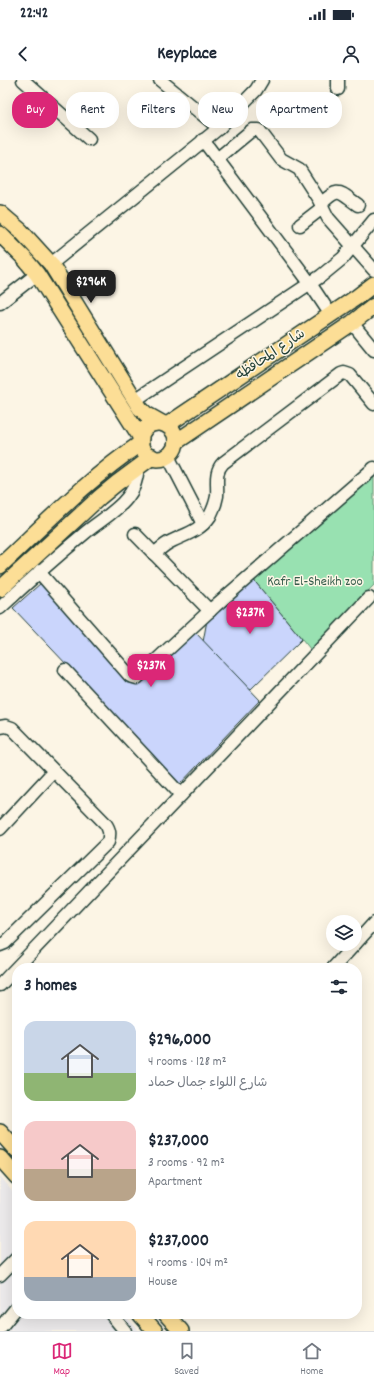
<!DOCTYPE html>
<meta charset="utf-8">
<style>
:root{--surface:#fff;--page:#f2f2f3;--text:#1f2937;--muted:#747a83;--line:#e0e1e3;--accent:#db2777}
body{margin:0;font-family:Dekko,"Playpen Sans Arabic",sans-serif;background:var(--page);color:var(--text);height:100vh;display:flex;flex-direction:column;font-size:15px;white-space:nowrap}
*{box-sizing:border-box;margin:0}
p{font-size:13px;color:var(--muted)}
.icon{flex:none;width:22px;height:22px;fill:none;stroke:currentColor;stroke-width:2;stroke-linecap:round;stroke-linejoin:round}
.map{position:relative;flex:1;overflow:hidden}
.details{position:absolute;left:12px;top:883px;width:350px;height:356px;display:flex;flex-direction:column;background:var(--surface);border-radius:16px;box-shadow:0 4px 16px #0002}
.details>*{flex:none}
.hud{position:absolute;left:12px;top:12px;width:350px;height:36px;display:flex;gap:8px}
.buttons{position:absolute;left:326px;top:835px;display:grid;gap:8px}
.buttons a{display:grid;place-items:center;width:36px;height:36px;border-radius:50%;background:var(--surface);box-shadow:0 4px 16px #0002;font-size:20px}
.price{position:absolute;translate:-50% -34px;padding:0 9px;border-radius:8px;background:var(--accent);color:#fff;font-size:13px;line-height:26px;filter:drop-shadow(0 1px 2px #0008)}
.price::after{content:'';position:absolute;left:50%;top:24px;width:12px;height:9px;margin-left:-6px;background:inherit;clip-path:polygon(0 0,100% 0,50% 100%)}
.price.active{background:#222;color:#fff}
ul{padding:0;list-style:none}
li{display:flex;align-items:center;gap:12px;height:100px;padding:0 12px}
li span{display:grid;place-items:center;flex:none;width:112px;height:80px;border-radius:12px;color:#555}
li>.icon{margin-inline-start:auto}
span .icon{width:48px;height:48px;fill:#fffc;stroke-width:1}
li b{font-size:17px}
h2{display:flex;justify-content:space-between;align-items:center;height:48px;padding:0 12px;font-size:17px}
.pill{padding:0 14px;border-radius:16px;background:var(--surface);box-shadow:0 4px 16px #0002;font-size:14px;line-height:36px}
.pill.active{background:var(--accent);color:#fff}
.status{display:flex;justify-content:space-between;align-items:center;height:28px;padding:0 20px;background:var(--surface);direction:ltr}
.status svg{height:11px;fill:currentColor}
header{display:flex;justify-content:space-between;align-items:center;height:52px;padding:0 12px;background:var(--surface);font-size:18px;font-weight:700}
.tab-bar{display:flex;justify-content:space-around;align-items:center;height:56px;border-top:1px solid var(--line);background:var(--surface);font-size:11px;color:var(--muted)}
.tab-bar a{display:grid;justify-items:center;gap:2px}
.tab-bar .active{color:var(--accent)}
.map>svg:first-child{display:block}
</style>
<div class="status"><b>22:42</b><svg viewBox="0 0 49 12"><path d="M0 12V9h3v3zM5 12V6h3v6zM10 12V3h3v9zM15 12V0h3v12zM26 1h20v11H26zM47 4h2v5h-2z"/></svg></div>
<header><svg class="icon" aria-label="back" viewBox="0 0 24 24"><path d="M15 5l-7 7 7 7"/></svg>Keyplace<svg class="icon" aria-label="person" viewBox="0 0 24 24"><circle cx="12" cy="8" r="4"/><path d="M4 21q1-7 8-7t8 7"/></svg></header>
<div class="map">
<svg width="374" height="1251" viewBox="0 0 374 1251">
<rect width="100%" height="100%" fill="#fcf5e5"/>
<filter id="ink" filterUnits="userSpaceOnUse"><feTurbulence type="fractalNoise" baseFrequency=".025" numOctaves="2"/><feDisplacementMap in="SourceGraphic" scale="8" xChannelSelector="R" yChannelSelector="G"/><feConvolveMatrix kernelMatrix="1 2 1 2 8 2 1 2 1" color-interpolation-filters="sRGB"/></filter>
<g filter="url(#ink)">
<!-- built -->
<path fill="#edebec" d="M0,1096L17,1116V1234H124L139,1251H0Z"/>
<!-- green -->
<path fill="#98e1b1" stroke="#5c8f72" d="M374,392V505L311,570L252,498Z"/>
<!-- building -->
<g fill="#cad5fc" stroke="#1f3d34">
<path d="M252,498L302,559L250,610L203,562L207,540Z"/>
<path d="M41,503L136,604L195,552L260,620L180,704L13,528Z"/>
</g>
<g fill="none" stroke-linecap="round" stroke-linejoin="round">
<!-- minor casing -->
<g stroke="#1f3d34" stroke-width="15">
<g id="minor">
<path d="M23,0L89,59"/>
<path d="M160,0L219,48"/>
<path d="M338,0V9"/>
<path d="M203,60L307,199L331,235"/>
<path d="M217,79L252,50H259L281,79L299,89L319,120L328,138L374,190"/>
<path d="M321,124C339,106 339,112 358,125"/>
<path d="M300,145L322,128"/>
<path d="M51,184L219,48L256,10L262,0"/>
<path d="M0,223L37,194"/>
<path d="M352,243L374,270"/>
<path d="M135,320L321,196L343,178L374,140"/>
<path d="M168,376L203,444"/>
<path d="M135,454L210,531"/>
<path d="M154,474C160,469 165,464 172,461C186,454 200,451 210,436C213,430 216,422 217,416C218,404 214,392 223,383L341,294L344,293L350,295L374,324"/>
<path d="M39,492L130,596L137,598L215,526L374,388"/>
<path d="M0,528C28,502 56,477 85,453C98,442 116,432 127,418C135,409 137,398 138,387"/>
<path d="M65,590L181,715"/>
<path d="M0,647L6,646L12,648L105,743C110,750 110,754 108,762L5,863L0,865"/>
<path d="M0,749L54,691"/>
<path d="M355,864L374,843"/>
<path d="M333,888L355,864"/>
<path d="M0,905L369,518"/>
<path d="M0,1195L17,1178"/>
<path d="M111,1234L125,1251"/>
<path d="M0,1248L17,1227"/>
</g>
</g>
<!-- major casing -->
<g stroke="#1f3d34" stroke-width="18">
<g id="major">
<path d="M0,133L21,151L51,184L140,328L146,334L162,343"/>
<path d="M0,154L24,178L37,194L141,358"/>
<circle cx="158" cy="361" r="18"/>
<path d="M167,345L357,217L374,204"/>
<path d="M176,362L352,243L374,226"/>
<path d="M0,486C45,444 89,398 141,363"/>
<path d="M0,509L100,417L117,403L152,377"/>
<path d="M0,1052L17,1071"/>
<path d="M0,1078L17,1097"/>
<path d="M140,1234L155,1251"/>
<path d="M166,1234L181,1251"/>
</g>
</g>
<!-- minor -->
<use href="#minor" stroke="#fcf5e5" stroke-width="12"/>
<!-- major -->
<use href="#major" stroke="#fcde96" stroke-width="15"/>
</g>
</g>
<g text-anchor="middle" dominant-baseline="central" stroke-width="3" stroke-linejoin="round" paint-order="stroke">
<!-- street labels -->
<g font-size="14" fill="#1f3d34" stroke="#fcf5e5">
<text transform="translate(271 275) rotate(-34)">شارع المحافظه</text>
</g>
<!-- park labels -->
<g font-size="14" fill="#375e4d" stroke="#fcf5e5">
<text x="315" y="502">Kafr El-Sheikh zoo</text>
</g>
</g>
</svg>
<div class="buttons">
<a><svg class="icon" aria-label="layers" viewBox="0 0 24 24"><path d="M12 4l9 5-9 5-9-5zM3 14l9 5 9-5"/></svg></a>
</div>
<b class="price active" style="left:91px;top:224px">$296K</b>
<b class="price" style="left:250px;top:555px">$237K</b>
<b class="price" style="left:151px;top:608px">$237K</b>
<div class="hud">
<a class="pill active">Buy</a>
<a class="pill">Rent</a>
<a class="pill">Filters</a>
<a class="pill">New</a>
<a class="pill">Apartment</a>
</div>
<section class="details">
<h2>3 homes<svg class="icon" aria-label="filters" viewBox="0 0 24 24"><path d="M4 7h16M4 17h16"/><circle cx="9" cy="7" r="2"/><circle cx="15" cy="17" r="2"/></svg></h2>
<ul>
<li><span style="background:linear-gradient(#c9d6e8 65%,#8fb573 0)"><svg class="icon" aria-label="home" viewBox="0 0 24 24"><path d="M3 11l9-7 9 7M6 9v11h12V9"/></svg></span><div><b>$296,000</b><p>4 rooms · 128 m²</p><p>شارع اللواء جمال حماد</p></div></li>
<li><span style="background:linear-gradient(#f6c9c9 60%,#b9a48a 0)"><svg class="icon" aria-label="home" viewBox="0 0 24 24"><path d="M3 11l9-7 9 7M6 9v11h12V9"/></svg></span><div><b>$237,000</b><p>3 rooms · 92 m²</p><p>Apartment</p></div></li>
<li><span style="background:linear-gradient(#ffd9b3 70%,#9aa5b1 0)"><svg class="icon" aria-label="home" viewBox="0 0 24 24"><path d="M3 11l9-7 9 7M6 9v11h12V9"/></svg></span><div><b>$237,000</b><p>4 rooms · 104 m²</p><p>House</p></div></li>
</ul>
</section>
</div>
<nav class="tab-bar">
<a class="active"><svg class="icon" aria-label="map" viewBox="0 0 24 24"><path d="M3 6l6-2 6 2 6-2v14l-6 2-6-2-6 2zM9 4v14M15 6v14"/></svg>Map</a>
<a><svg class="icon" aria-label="saved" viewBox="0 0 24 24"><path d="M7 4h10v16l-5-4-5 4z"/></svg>Saved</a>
<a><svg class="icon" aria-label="home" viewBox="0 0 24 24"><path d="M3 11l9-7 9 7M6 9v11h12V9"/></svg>Home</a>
</nav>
